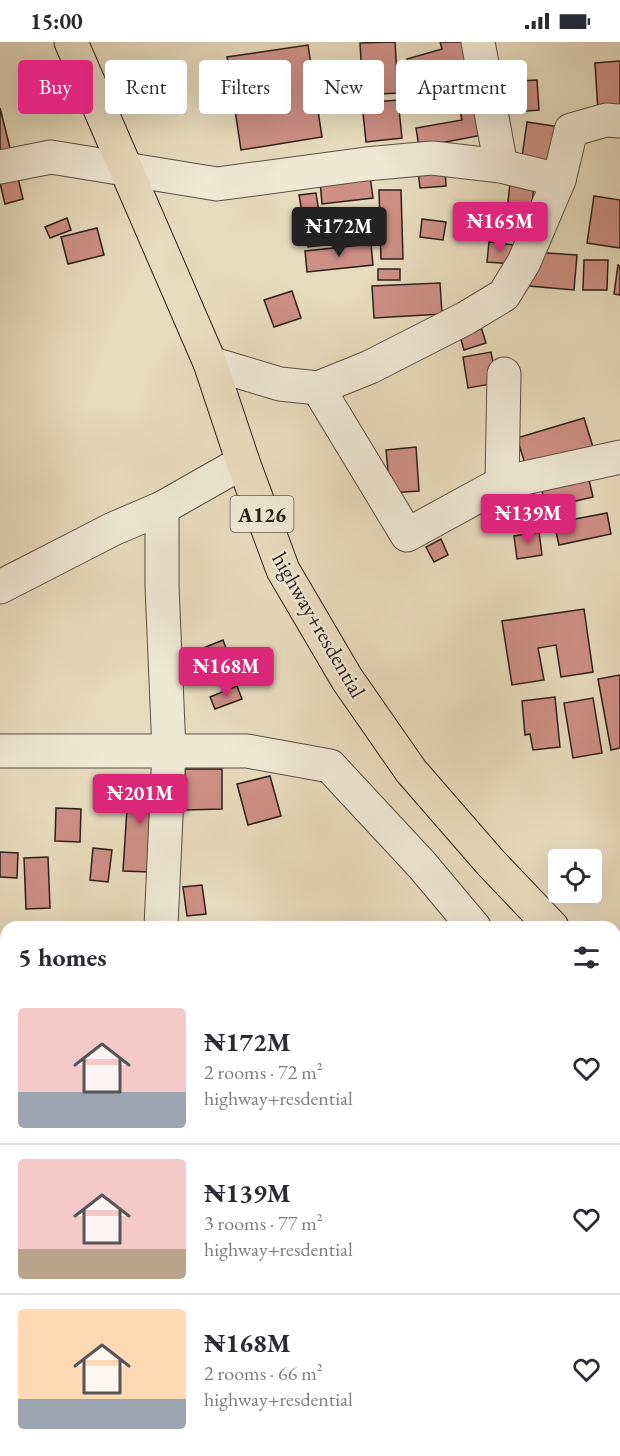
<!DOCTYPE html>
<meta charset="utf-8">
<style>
:root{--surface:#fff;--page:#f2f2f3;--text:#2b2b33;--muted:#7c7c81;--line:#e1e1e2;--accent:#db2777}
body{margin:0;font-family:"EB Garamond",serif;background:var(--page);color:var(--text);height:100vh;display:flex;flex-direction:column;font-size:22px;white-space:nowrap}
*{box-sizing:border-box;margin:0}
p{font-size:20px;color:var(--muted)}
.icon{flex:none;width:33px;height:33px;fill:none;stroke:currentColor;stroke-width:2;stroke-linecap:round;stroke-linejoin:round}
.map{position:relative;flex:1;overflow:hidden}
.drawer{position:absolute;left:0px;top:879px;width:621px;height:536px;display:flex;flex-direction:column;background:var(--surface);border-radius:18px 18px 0 0;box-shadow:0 6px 24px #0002}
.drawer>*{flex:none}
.guide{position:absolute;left:18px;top:18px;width:585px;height:54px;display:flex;gap:12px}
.fabs{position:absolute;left:548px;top:807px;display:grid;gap:12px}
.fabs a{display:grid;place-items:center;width:54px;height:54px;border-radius:6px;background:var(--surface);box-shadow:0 6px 24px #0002;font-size:30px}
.price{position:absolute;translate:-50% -51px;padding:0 14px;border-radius:6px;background:var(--accent);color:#fff;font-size:20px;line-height:39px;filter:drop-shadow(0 2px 3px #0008)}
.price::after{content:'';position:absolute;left:50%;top:36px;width:18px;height:14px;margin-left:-9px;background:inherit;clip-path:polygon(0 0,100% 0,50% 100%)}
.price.selected{background:#222;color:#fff}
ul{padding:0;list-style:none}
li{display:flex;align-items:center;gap:18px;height:150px;padding:0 18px}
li+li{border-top:2px solid var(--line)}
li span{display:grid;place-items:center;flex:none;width:168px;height:120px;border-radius:6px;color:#555}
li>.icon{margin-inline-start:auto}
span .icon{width:72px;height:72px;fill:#fffc;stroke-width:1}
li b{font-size:26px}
h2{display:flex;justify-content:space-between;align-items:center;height:72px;padding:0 18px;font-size:26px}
.tag{padding:0 21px;border-radius:6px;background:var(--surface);box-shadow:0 6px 24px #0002;font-size:21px;line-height:54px}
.tag.selected{background:var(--accent);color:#fff}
.status{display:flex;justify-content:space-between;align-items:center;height:42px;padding:0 30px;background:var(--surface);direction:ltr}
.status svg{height:16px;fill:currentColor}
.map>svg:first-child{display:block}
</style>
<div class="status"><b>15:00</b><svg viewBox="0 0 49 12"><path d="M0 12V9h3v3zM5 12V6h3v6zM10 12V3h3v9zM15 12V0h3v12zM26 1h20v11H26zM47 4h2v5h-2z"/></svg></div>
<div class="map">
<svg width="620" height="1414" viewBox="0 0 620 1414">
<rect width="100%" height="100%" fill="#e7dbbd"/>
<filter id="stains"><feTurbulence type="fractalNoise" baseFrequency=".00333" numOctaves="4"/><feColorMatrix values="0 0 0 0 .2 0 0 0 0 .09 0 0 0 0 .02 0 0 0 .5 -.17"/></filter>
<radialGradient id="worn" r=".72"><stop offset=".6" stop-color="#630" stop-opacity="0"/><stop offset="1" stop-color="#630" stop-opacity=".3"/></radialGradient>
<!-- building -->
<g fill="#ce8f85" stroke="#2a2017" stroke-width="1.5">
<path d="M395,0L398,51L363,53L360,1Z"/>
<path d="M440,0H465L470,22L413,37L407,17L442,7Z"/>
<path d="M308,3L322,95L241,108L227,15Z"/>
<path d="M620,19V68L598,69L595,21Z"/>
<path d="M476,33L488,92L419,105L416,86L462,78L455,46L419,53L417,44Z"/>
<path d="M537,38L539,68L502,71L500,40Z"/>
<path d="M398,58L402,96L366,100L362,61Z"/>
<path d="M0,66L11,110L0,112Z"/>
<path d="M527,80L560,85L556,120L522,115Z"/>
<path d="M445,127L446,144L420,146L418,129Z"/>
<path d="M370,134L373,156L322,162L320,139Z"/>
<path d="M18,136L23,157L5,162L0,141Z"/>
<path d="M510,141L534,144L530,180L506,178Z"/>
<path d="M379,148H401L403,217H381Z"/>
<path d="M316,151L324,203L308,205L299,153Z"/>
<path d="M594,154L620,158V206L587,201Z"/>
<path d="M67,176L71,188L50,196L45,185Z"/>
<path d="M422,177L446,180L443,198L420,195Z"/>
<path d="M97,186L104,213L68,222L61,195Z"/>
<path d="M489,200L514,203L512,222L487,220Z"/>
<path d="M371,202L373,223L307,230L305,209Z"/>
<path d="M532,210L577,213L574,248L529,244Z"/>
<path d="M584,218H608L607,248H583Z"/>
<path d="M618,223L620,224V253L614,252Z"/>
<rect x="378" y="227" width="22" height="11"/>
<path d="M440,241L442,272L374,276L372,244Z"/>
<path d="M292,249L301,276L274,285L264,258Z"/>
<path d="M481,285L486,301L464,308L459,291Z"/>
<path d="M491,310L497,341L468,346L463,315Z"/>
<path d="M584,376L593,405L526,425L517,396Z"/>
<path d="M416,405L419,449L390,451L386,408Z"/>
<path d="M589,438L593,455L546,466L542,449Z"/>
<path d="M533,445L539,474L520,478L514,449Z"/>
<path d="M607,471L611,492L559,503L554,481Z"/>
<path d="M539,490L542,513L517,517L514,494Z"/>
<path d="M441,497L448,513L434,520L426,505Z"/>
<path d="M584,567L593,630L561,635L556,603L538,606L544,638L512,643L502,579Z"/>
<path d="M223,598L229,614L207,622L201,607Z"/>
<path d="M620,633V706L611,708L598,637Z"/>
<path d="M237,644L242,657L215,667L210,655Z"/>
<path d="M555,655L560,705L533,708L530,692L525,693L522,659Z"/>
<path d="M593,656L602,711L573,716L564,661Z"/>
<path d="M185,727H222V767L186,768Z"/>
<path d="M270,734L281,774L248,783L237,742Z"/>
<path d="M129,735L157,737L151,830L123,829Z"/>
<path d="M56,766L81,767L80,800L55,799Z"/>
<path d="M93,806L112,808L108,840L90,838Z"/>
<path d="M0,810L18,811L17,836L0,835Z"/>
<path d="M48,815L50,866L26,867L24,816Z"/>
<path d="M202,843L206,872L187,874L183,845Z"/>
<rect x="3" y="895" width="3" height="39"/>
<rect x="0" y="955" width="6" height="22"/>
<path d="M6,1129V1163L0,1164V1130Z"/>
<path d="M6,1219V1252L0,1221Z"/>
<path d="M213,1410V1414H173V1412Z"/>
</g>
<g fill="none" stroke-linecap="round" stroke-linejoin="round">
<!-- minor casing -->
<g stroke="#594f40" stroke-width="35">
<g id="minor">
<path d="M478,0L501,124"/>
<path d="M0,125L51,115L217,142L366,122L432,116L501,124L559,138"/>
<path d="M210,321L280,342L318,346L370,325L466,276L504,253L524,220L559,138L571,88L606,78L620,79"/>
<path d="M318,346L407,493L502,441L620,415"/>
<path d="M502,441L504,332"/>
<path d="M0,545L113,487L162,466L243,420"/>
<path d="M0,709H247L330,724L422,823L474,885"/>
<path d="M161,885L169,709L162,544V466"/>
<path d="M0,1004L6,1003"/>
<path d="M615,1020L620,1016"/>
<path d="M0,1039L6,1038"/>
<path d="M0,1091L6,1086"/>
<path d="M42,1408V1414"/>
<path d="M243,1414L284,1408"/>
</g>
</g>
<!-- trunk casing -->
<g stroke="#2a2017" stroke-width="35">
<g id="trunk">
<path d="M71,0L210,321L243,420L283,528L347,637L411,729L491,821L552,885"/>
<path d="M615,946L620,950"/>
</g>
</g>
<!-- minor -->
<use href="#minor" stroke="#efe8d4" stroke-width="33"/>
<!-- trunk -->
<use href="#trunk" stroke="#e7dbbd" stroke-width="33"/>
</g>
<g text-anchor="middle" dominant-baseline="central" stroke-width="4.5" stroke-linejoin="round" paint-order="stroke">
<!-- shield labels -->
<rect fill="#efe8d4" stroke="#655c50" stroke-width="1.5" x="230.5" y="454" width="63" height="36" rx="4.5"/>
<g font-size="21" font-weight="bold" fill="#2a2017">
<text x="262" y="472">A126</text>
</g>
<!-- street labels -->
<g font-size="22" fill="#2a2017" stroke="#efe8d4">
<text transform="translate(319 583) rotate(60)">highway+resdential</text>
</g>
</g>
<rect width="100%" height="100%" filter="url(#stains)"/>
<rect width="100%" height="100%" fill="url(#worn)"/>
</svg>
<div class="fabs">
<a><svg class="icon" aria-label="locate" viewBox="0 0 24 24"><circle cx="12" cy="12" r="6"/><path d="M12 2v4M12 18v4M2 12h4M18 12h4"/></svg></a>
</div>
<b class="price" style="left:500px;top:211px">₦165M</b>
<b class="price selected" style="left:339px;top:216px">₦172M</b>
<b class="price" style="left:528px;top:503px">₦139M</b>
<b class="price" style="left:226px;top:656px">₦168M</b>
<b class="price" style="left:140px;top:783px">₦201M</b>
<div class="guide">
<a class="tag selected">Buy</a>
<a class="tag">Rent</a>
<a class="tag">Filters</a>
<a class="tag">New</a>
<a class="tag">Apartment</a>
</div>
<section class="drawer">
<h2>5 homes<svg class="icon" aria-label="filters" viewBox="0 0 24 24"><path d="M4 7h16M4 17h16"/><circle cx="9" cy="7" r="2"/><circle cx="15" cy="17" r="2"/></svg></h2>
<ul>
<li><span style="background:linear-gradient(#f6c9c9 70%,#9aa5b1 0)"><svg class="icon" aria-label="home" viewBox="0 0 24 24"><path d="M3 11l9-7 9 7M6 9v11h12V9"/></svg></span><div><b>₦172M</b><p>2 rooms · 72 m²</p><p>highway+resdential</p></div><svg class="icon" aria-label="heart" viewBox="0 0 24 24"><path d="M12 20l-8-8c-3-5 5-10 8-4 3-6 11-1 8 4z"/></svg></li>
<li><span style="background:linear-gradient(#f6c9c9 75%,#b9a48a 0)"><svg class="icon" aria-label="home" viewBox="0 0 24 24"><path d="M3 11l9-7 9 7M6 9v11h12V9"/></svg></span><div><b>₦139M</b><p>3 rooms · 77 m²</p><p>highway+resdential</p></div><svg class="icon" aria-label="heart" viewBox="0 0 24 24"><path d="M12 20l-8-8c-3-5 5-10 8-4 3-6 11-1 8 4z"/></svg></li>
<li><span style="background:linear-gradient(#ffd9b3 75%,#9aa5b1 0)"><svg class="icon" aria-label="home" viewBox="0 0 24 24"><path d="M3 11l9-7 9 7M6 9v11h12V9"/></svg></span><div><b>₦168M</b><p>2 rooms · 66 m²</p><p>highway+resdential</p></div><svg class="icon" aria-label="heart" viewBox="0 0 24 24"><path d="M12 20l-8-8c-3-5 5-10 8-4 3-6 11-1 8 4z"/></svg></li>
</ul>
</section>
</div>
